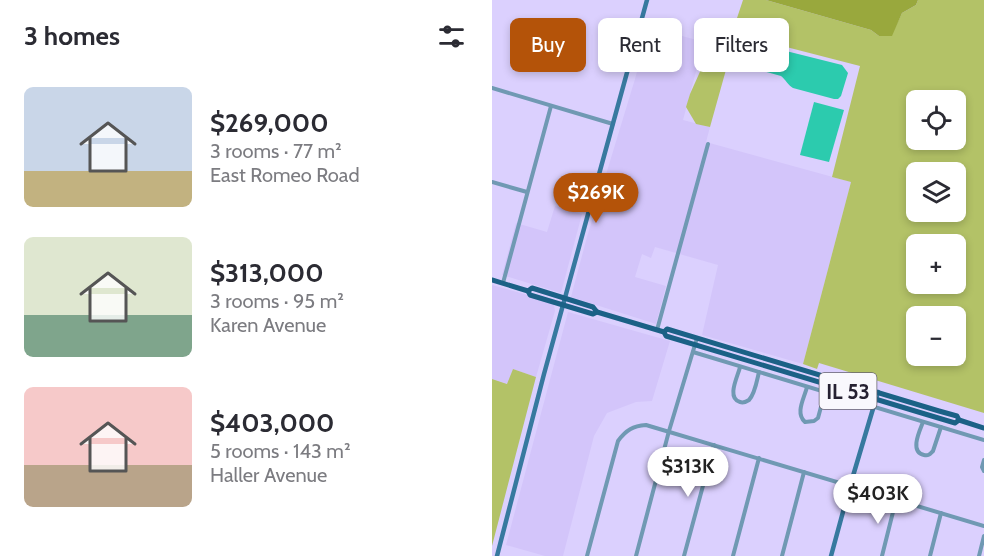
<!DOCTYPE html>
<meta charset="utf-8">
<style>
:root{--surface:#fff;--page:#f2f2f3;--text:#2b2b33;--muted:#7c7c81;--accent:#b45309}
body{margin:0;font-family:Cabin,sans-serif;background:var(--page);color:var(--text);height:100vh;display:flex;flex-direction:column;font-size:22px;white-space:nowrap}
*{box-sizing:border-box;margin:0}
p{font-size:20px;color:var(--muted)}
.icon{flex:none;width:33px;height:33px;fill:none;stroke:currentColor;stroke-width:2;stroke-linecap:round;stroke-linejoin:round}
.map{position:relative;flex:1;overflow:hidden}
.drawer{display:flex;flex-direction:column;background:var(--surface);width:492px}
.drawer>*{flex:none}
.guide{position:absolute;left:18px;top:18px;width:384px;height:54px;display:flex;gap:12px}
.buttons{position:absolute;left:414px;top:90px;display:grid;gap:12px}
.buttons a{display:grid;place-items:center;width:60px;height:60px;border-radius:9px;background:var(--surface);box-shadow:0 3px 9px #0003;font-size:30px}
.price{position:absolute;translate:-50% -51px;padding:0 14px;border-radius:21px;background:#fff;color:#222;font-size:20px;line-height:39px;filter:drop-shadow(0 2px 3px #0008)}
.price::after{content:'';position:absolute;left:50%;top:36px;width:18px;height:14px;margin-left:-9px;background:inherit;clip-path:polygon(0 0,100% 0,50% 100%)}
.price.current{background:var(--accent);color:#fff}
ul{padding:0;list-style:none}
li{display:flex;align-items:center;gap:18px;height:150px;padding:0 24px}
li span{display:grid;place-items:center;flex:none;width:168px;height:120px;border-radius:9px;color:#555}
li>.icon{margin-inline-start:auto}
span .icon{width:72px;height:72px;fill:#fffc;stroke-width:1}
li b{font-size:26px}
h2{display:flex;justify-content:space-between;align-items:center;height:72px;padding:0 24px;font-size:26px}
.pill{padding:0 21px;border-radius:9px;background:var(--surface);box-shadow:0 3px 9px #0003;font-size:21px;line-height:54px}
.pill.current{background:var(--accent);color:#fff}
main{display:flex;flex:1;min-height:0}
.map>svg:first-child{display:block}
</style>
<main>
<section class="drawer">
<h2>3 homes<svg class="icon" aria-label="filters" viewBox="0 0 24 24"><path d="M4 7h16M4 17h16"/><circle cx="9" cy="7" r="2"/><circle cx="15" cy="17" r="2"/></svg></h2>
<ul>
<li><span style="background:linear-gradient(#c9d6e8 70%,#c2b280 0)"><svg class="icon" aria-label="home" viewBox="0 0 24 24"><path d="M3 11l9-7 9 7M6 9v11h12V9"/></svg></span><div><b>$269,000</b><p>3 rooms · 77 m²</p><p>East Romeo Road</p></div></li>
<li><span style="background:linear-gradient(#dfe7d0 65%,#7fa58c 0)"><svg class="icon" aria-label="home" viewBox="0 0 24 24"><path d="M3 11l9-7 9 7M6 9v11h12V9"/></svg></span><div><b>$313,000</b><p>3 rooms · 95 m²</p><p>Karen Avenue</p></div></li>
<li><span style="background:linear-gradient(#f6c9c9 65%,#b9a48a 0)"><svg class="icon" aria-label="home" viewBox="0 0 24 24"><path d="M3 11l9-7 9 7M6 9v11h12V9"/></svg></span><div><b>$403,000</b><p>5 rooms · 143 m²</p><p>Haller Avenue</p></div></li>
</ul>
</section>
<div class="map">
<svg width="492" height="556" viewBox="0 0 492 556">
<rect width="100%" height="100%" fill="#dbd0fe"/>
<!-- built -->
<g fill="#d3c5fa">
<path d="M157,27L212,42L191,120L218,127L214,142L359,182L311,364L210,335L226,265L163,247L159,258L150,254L143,277L174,286L164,324L79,297L95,237L143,79Z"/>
<path d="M63,206L90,214L69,293L10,275L24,223L55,232Z"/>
<path d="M0,285L57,301L62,305L63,311L44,377L21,369L16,384L0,379Z"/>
<path d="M76,312L178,341L160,401L144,402L115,413L102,436L71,556H53L14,545Z"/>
</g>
<!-- green -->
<g fill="#b3c267" fill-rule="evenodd">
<path d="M251,0H274L379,30L387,36H399L410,13L424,5L426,0H492V413L327,363L325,369L311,364L359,182L340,177L368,66L244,34L218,127L204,124L194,107L198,94L211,65L221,54L219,45L231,28L244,21ZM424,100H464V140H424ZM424,172H464V212H424ZM424,244H464V284H424ZM424,316H464V356H424Z"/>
<path d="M21,369L44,377L0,546V379L15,384Z"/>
</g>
<!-- forest -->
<path fill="#99a83d" d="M274,0H426L424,5L410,13L400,36H387L379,30Z"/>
<!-- water -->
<g fill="#2ccbae">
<path d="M254,41L350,65L356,73L349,96L346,99H342L301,88C296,85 294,80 289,76L246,64C244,57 247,44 254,41Z"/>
<path d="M322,102L352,110L337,162L308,155Z"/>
</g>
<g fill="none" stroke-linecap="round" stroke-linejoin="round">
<!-- street -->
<g stroke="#7099b3" stroke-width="4">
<path d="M0,88L121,124"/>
<path d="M0,182L35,192"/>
<path d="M11,283L59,106"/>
<path d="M165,330L216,144"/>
<path d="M201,352L492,440"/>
<path d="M248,367C246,376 234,398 248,402C251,403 254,402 257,400C263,394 265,380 267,372"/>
<path d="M315,387C312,399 303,413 313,422L322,421L326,418L333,392"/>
<path d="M431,422C428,430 417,452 432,455C437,456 438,454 441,451L449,427"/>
<path d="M492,460L490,467L492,471"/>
<path d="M95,556L126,441C134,430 141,426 154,425L492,526"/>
<path d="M144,556L177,431L205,338"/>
<path d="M192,556L222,445"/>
<path d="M241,556L267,458"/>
<path d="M290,556L312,472"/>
<path d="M390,556L404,500"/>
<path d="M438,556L449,513"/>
<path d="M487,556L492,536"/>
</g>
<!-- secondary -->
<g stroke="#37799f" stroke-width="4.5">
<path d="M5,556L52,374L155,0"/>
<path d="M339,556L358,486L386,392"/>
</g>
<!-- primary -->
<g stroke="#1b6186" stroke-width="5">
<path d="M0,280L36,291L40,288L101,307L105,312L172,332L174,336L433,414L463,423L467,420"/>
<path d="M36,291L38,295L101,314L105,312"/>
<path d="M172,332L175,329L447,411L465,416L467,420L492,428"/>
</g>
</g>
<g text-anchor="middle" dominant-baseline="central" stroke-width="6" stroke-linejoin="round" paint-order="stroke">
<!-- shield labels -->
<rect fill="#f9f8fd" stroke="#65626f" stroke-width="1.5" x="327.5" y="373" width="57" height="36" rx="4.5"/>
<g font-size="21" font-weight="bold" fill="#262132">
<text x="356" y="391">IL 53</text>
</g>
</g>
</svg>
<div class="buttons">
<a><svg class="icon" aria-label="locate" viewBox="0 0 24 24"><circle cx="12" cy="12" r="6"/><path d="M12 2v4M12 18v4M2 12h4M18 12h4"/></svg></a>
<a><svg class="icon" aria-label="layers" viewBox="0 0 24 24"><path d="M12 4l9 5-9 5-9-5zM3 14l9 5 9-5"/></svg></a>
<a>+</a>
<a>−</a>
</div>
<b class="price current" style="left:104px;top:224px">$269K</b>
<b class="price" style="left:196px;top:498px">$313K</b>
<b class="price" style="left:386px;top:525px">$403K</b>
<div class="guide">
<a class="pill current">Buy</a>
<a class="pill">Rent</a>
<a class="pill">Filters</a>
</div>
</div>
</main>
